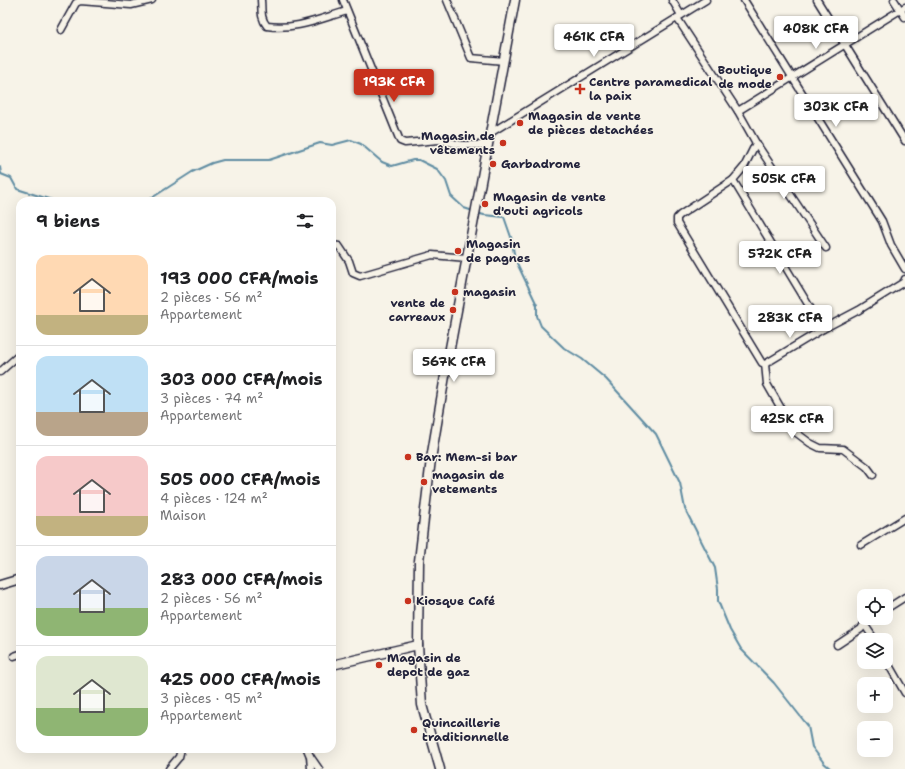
<!DOCTYPE html>
<html lang="fr">
<meta charset="utf-8">
<style>
:root{--surface:#fff;--page:#f2f2f2;--text:#202124;--muted:#757577;--line:#e0e0e0;--accent:#c8321e}
body{margin:0;font-family:"Shantell Sans",sans-serif;background:var(--page);color:var(--text);height:100vh;display:flex;flex-direction:column;font-size:15px;white-space:nowrap}
*{box-sizing:border-box;margin:0}
p{font-size:13px;color:var(--muted)}
.icon{flex:none;width:22px;height:22px;fill:none;stroke:currentColor;stroke-width:2;stroke-linecap:round;stroke-linejoin:round}
.map{position:relative;flex:1;overflow:hidden}
.sheet{position:absolute;left:16px;top:197px;width:320px;height:556px;display:flex;flex-direction:column;background:var(--surface);border-radius:12px;box-shadow:0 4px 16px #0002}
.sheet>*{flex:none}
.tools{position:absolute;left:857px;top:589px;display:grid;gap:8px}
.tools a{display:grid;place-items:center;width:36px;height:36px;border-radius:8px;background:var(--surface);box-shadow:0 4px 16px #0002;font-size:20px}
.price{position:absolute;translate:-50% -34px;padding:0 9px;border-radius:4px;background:#fff;color:#222;font-size:13px;line-height:26px;filter:drop-shadow(0 1px 2px #0008)}
.price::after{content:'';position:absolute;left:50%;top:24px;width:12px;height:9px;margin-left:-6px;background:inherit;clip-path:polygon(0 0,100% 0,50% 100%)}
.price.current{background:var(--accent);color:#fff}
ul{padding:0;list-style:none}
li{display:flex;align-items:center;gap:12px;height:100px;padding:0 20px}
li+li{border-top:1px solid var(--line)}
li span{display:grid;place-items:center;flex:none;width:112px;height:80px;border-radius:12px;color:#555}
li>.icon{margin-inline-start:auto}
span .icon{width:48px;height:48px;fill:#fffc;stroke-width:1}
li b{font-size:17px}
h2{display:flex;justify-content:space-between;align-items:center;height:48px;padding:0 20px;font-size:17px}
.map>svg:first-child{display:block}
</style>
<div class="map">
<svg width="905" height="769" viewBox="0 0 905 769">
<rect width="100%" height="100%" fill="#f7f3e8"/>
<filter id="ink" filterUnits="userSpaceOnUse"><feTurbulence type="fractalNoise" baseFrequency=".025" numOctaves="2"/><feDisplacementMap in="SourceGraphic" scale="8" xChannelSelector="R" yChannelSelector="G"/><feConvolveMatrix kernelMatrix="1 2 1 2 8 2 1 2 1" color-interpolation-filters="sRGB"/></filter>
<g filter="url(#ink)">
<g fill="none" stroke-linecap="round" stroke-linejoin="round">
<!-- stream -->
<g stroke="#5f8ca2" stroke-width="2">
<path d="M0,167L1,174L11,178L17,189L55,201"/>
<path d="M147,201L192,172L212,163L223,160H269L320,143L332,145L351,140L361,144L382,162L392,166L413,160H419L437,169L446,181L451,196L464,208L473,211"/>
<path d="M477,213L484,215L504,217L511,237L515,259L537,305V316L541,326L564,348L582,359L606,379L656,434L680,483L685,509L715,568L718,589V601L730,630L741,649L774,683L808,726L812,747L824,763L831,769"/>
</g>
<!-- minor casing -->
<g stroke="#22223b" stroke-width="9">
<g id="minor">
<path d="M261,0C262,10 260,18 267,26C296,30 319,19 347,11"/>
<path d="M343,0L400,141L405,143L439,140L462,145H487"/>
<path d="M447,0L471,58L504,61"/>
<path d="M672,0L681,15"/>
<path d="M744,0L882,221L891,245L905,269"/>
<path d="M817,0L905,141"/>
<path d="M894,0L905,17"/>
<path d="M677,18L738,111L756,143L744,167L733,180L823,329L859,310L904,282L905,279"/>
<path d="M61,30L76,3L80,1L131,5L152,0"/>
<path d="M738,111L905,7"/>
<path d="M492,132L706,0"/>
<path d="M756,143L826,248"/>
<path d="M733,180L680,215L677,218V223L762,363L765,364L767,384L794,431L810,443L820,448L843,449L867,467L873,475"/>
<path d="M332,245L339,246L349,261L353,273L360,276L432,255L467,258"/>
<path d="M765,364L823,329"/>
<path d="M0,372L20,354"/>
<path d="M861,545L905,518"/>
<path d="M886,609L905,597"/>
<path d="M864,624L875,640"/>
<path d="M837,645L861,629L864,624L872,618"/>
<path d="M14,656L20,654"/>
<path d="M886,660L905,693"/>
<path d="M307,749L310,756L311,769"/>
<path d="M310,756L319,769"/>
<path d="M169,769L179,757L181,749"/>
</g>
</g>
<!-- tertiary casing -->
<g stroke="#22223b" stroke-width="11">
<g id="tertiary">
<path d="M0,585L20,579"/>
<path d="M332,665L418,645"/>
<path d="M440,769L422,705L418,645L419,561L431,459L447,364L515,0"/>
</g>
</g>
<!-- minor -->
<use href="#minor" stroke="#f7f3e8" stroke-width="6"/>
<!-- tertiary -->
<use href="#tertiary" stroke="#f7f3e8" stroke-width="8"/>
</g>
</g>
<!-- markers -->
<g fill="#c8321e" stroke="#f7f3e8" stroke-width="1.5">
<circle cx="780" cy="77" r="4"/>
<path d="M578 83h4v4h4v4h-4v4h-4v-4h-4v-4h4z"/>
<circle cx="520" cy="123" r="4"/>
<circle cx="503" cy="143" r="4"/>
<circle cx="493" cy="164" r="4"/>
<circle cx="485" cy="204" r="4"/>
<circle cx="458" cy="251" r="4"/>
<circle cx="455" cy="292" r="4"/>
<circle cx="453" cy="310" r="4"/>
<circle cx="408" cy="457" r="4"/>
<circle cx="424" cy="482" r="4"/>
<circle cx="408" cy="601" r="4"/>
<circle cx="379" cy="665" r="4"/>
<circle cx="414" cy="730" r="4"/>
</g>
<g text-anchor="middle" dominant-baseline="central" stroke-width="3" stroke-linejoin="round" paint-order="stroke">
<!-- poi labels -->
<g font-size="12" font-weight="bold" fill="#22223b" stroke="#f7f3e8" text-anchor="start">
<text x="772" y="70" text-anchor="end">Boutique<tspan x="772" dy="14">de mode</tspan></text>
<text x="589" y="82">Centre paramedical<tspan x="589" dy="14">la paix</tspan></text>
<text x="528" y="116">Magasin de vente<tspan x="528" dy="14">de pièces detachées</tspan></text>
<text x="495" y="136" text-anchor="end">Magasin de<tspan x="495" dy="14">vêtements</tspan></text>
<text x="501" y="164">Garbadrome</text>
<text x="493" y="197">Magasin de vente<tspan x="493" dy="14">d'outi agricols</tspan></text>
<text x="466" y="244">Magasin<tspan x="466" dy="14">de pagnes</tspan></text>
<text x="463" y="292">magasin</text>
<text x="445" y="303" text-anchor="end">vente de<tspan x="445" dy="14">carreaux</tspan></text>
<text x="416" y="457">Bar: Mem-si bar</text>
<text x="432" y="475">magasin de<tspan x="432" dy="14">vetements</tspan></text>
<text x="416" y="601">Kiosque Café</text>
<text x="387" y="658">Magasin de<tspan x="387" dy="14">depot de gaz</tspan></text>
<text x="422" y="723">Quincaillerie<tspan x="422" dy="14">traditionnelle</tspan></text>
</g>
</g>
</svg>
<div class="tools">
<a><svg class="icon" aria-label="locate" viewBox="0 0 24 24"><circle cx="12" cy="12" r="6"/><path d="M12 2v4M12 18v4M2 12h4M18 12h4"/></svg></a>
<a><svg class="icon" aria-label="layers" viewBox="0 0 24 24"><path d="M12 4l9 5-9 5-9-5zM3 14l9 5 9-5"/></svg></a>
<a>+</a>
<a>−</a>
</div>
<b class="price" style="left:816px;top:50px">408K CFA</b>
<b class="price" style="left:594px;top:58px">461K CFA</b>
<b class="price current" style="left:394px;top:103px">193K CFA</b>
<b class="price" style="left:836px;top:128px">303K CFA</b>
<b class="price" style="left:784px;top:200px">505K CFA</b>
<b class="price" style="left:780px;top:275px">572K CFA</b>
<b class="price" style="left:790px;top:339px">283K CFA</b>
<b class="price" style="left:454px;top:383px">567K CFA</b>
<b class="price" style="left:792px;top:440px">425K CFA</b>
<section class="sheet">
<h2>9 biens<svg class="icon" aria-label="filters" viewBox="0 0 24 24"><path d="M4 7h16M4 17h16"/><circle cx="9" cy="7" r="2"/><circle cx="15" cy="17" r="2"/></svg></h2>
<ul>
<li><span style="background:linear-gradient(#ffd9b3 75%,#c2b280 0)"><svg class="icon" aria-label="home" viewBox="0 0 24 24"><path d="M3 11l9-7 9 7M6 9v11h12V9"/></svg></span><div><b>193 000 CFA/mois</b><p>2 pièces · 56 m²</p><p>Appartement</p></div></li>
<li><span style="background:linear-gradient(#bfe0f5 70%,#b9a48a 0)"><svg class="icon" aria-label="home" viewBox="0 0 24 24"><path d="M3 11l9-7 9 7M6 9v11h12V9"/></svg></span><div><b>303 000 CFA/mois</b><p>3 pièces · 74 m²</p><p>Appartement</p></div></li>
<li><span style="background:linear-gradient(#f6c9c9 75%,#c2b280 0)"><svg class="icon" aria-label="home" viewBox="0 0 24 24"><path d="M3 11l9-7 9 7M6 9v11h12V9"/></svg></span><div><b>505 000 CFA/mois</b><p>4 pièces · 124 m²</p><p>Maison</p></div></li>
<li><span style="background:linear-gradient(#c9d6e8 65%,#8fb573 0)"><svg class="icon" aria-label="home" viewBox="0 0 24 24"><path d="M3 11l9-7 9 7M6 9v11h12V9"/></svg></span><div><b>283 000 CFA/mois</b><p>2 pièces · 56 m²</p><p>Appartement</p></div></li>
<li><span style="background:linear-gradient(#dfe7d0 65%,#8fb573 0)"><svg class="icon" aria-label="home" viewBox="0 0 24 24"><path d="M3 11l9-7 9 7M6 9v11h12V9"/></svg></span><div><b>425 000 CFA/mois</b><p>3 pièces · 95 m²</p><p>Appartement</p></div></li>
</ul>
</section>
</div>
